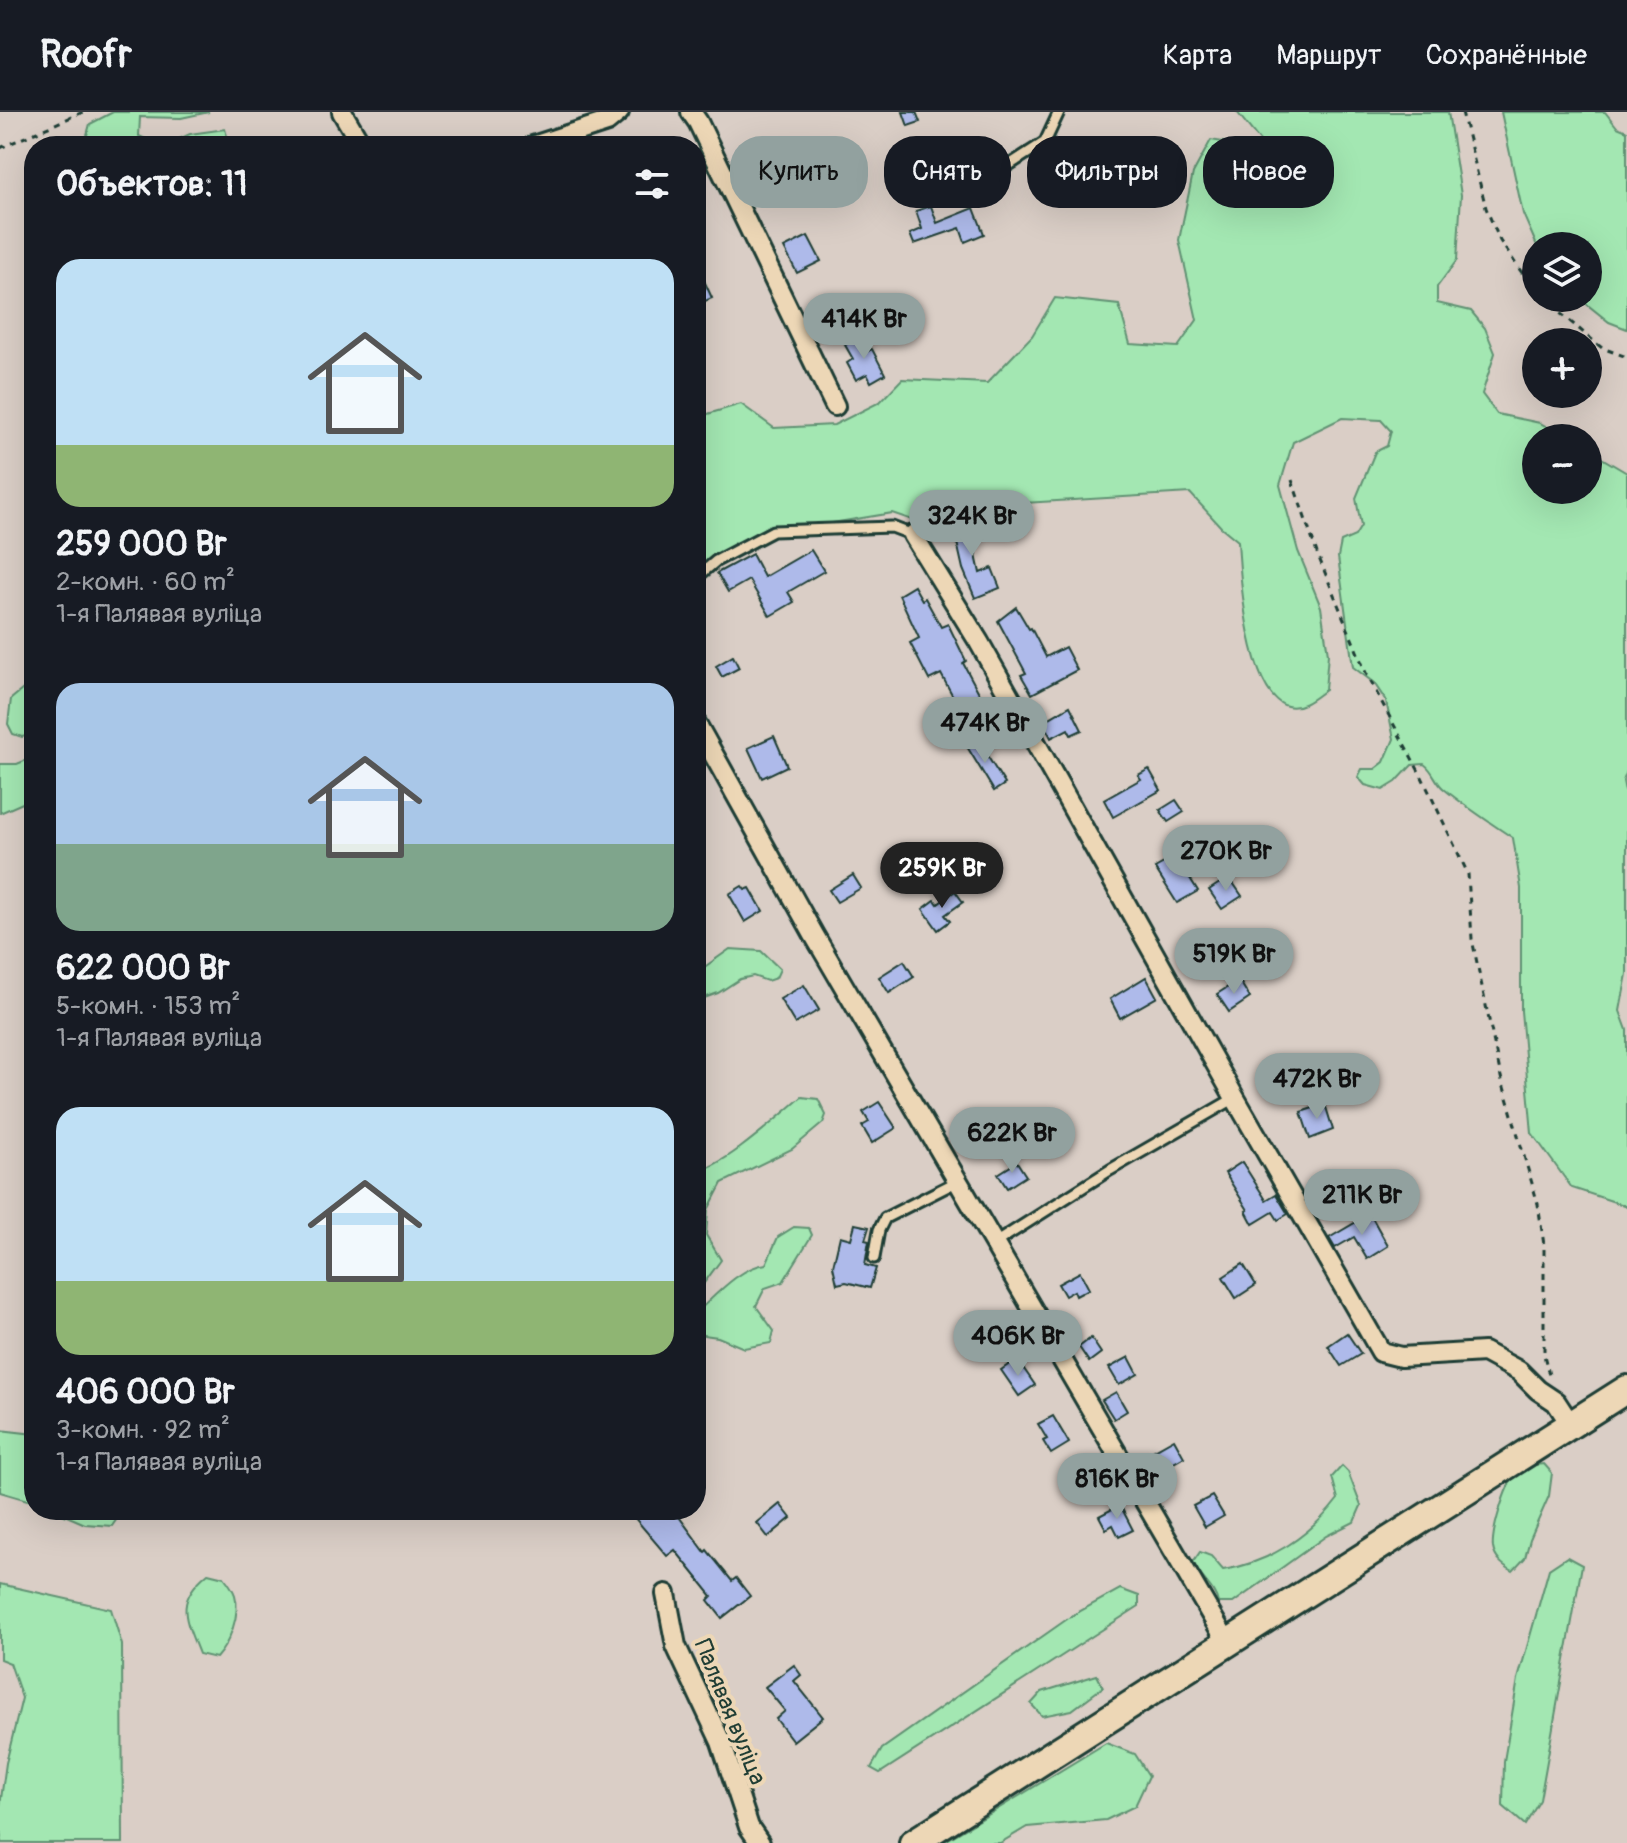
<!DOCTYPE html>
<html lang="ru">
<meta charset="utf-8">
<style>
:root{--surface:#171b24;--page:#20242c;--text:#f1f3f6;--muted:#9ea1a6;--line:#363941;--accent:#92a19f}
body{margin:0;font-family:Pangolin,sans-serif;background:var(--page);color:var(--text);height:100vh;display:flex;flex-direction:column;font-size:30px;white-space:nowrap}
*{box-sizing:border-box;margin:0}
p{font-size:26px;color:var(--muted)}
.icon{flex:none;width:44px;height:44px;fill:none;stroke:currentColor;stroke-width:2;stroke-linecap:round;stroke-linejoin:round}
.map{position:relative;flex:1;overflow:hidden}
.panel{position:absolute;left:24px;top:24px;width:682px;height:1384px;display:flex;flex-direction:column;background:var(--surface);border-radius:32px;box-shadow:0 8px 32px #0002}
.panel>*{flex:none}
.guide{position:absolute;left:730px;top:24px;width:760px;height:72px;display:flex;gap:16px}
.fabs{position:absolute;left:1522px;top:120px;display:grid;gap:16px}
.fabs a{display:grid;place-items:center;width:80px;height:80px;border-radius:50%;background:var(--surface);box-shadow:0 8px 32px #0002;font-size:40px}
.price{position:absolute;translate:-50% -68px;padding:0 18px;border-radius:28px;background:var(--accent);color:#111;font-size:26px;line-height:52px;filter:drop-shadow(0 2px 4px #0008)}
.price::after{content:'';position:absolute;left:50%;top:48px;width:24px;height:18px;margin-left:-12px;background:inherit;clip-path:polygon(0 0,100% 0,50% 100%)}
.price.on{background:#222;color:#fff}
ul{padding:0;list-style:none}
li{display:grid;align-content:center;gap:16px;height:424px;padding:0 32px}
li span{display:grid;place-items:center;height:248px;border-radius:24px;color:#555}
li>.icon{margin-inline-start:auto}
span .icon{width:144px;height:144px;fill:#fffc;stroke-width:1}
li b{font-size:34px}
h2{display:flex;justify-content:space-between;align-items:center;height:96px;padding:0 32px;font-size:34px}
.chip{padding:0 28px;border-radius:32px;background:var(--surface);box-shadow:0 8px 32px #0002;font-size:28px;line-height:72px}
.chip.on{background:var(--accent);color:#111}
header{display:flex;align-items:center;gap:48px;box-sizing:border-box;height:112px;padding:0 40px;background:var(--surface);border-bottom:2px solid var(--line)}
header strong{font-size:38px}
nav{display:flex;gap:44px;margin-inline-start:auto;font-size:28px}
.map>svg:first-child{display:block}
</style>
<header>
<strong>Roofr</strong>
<nav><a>Карта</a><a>Маршрут</a><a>Сохранённые</a></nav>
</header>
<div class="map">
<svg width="1627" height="1731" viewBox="0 0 1627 1731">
<rect width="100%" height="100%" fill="#dacec6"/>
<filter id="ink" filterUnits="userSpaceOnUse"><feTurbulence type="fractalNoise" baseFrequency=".0125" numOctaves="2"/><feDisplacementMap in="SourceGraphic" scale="16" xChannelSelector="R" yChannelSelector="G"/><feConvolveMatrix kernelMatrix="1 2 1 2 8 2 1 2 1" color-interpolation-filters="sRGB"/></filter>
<g filter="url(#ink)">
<!-- green -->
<g fill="#a3e7b2" stroke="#619273" stroke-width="2">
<path d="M113,0H209L181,6L140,5L139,24L161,34H84L90,12Z"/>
<path d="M1237,0H1448L1461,83L1457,148L1437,175V191L1471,199L1485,216L1495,241L1482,282L1497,302L1540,311L1567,326H1536V378H1588V338L1627,361V659L1623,669L1627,689V862L1620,899L1627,918V1094L1572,1076L1532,1021L1521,899V776L1513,726C1489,710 1466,695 1444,677C1435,670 1434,659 1424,652L1412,653L1396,670L1383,678L1365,673L1358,665L1362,657H1375L1384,650L1394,627L1386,589L1374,571L1353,555L1338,445L1341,430L1355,424L1361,414L1356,386L1375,340L1387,334L1391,319L1381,308L1342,306L1293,330L1280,373L1298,439L1321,495L1328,542L1325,578C1314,586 1301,598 1287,594C1248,583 1240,464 1238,429L1221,415L1190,381L958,395L936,416L892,401L778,420L696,461V307L701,304L741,292L774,316L834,313L880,290L902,267L987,271L1032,224L1055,186L1119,193L1130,232L1178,235L1197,208L1179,128L1193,61L1211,28L1247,34L1265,65L1290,67Z"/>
<path d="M1501,0H1605L1617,15L1627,19V217L1609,210L1579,186H1588V134H1537L1523,102Z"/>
<path d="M225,17L230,34H164L190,22Z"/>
<path d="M34,568V622L22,625L13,622L8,612L11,587Z"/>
<path d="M34,645V686L0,701V652H17Z"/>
<path d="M730,837L761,839L780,857L776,866L767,869L753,864L740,867L718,881L696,889V861Z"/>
<path d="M802,985L818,987L826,1003L823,1011L792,1037L722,1071L708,1098L706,1123L721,1148L696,1182V1059C723,1056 779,1004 802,985Z"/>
<path d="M794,1115L809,1116L812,1123L783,1170L765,1176L756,1194L774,1219L771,1231L744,1236L718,1225L696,1222V1201C716,1183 740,1155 766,1152L778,1125Z"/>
<path d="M0,1318L34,1322V1390L0,1380Z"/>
<path d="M1544,1352L1552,1361L1549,1384L1530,1427L1525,1446L1513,1459C1504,1454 1495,1448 1493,1436C1491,1421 1505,1374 1515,1363C1523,1354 1533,1353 1544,1352Z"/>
<path d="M1342,1354L1348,1360L1361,1394L1354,1410L1326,1424L1233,1491H1218C1215,1475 1199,1466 1193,1450L1200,1440L1211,1444L1223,1458C1269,1451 1310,1424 1338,1387L1332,1365Z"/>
<path d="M53,1398H123L112,1414L85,1412Z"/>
<path d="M1567,1445L1582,1453L1540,1688L1525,1713L1503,1694L1504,1649L1518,1567L1549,1457Z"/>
<path d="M208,1461L224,1465C228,1470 233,1477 235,1483C241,1503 229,1532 216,1546L199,1542C185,1506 174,1489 208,1461Z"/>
<path d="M0,1472L111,1497L122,1533L123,1731H1L0,1694L6,1651L22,1586L10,1551L0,1547Z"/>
<path d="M1120,1477L1139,1484V1494L880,1661L871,1656L882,1637L1073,1503Z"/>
<path d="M1097,1563L1103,1575L1072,1598L1042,1604L1031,1592L1042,1580Z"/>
<path d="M1106,1631L1135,1642L1149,1664L1135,1694L1106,1708L1027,1715L1000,1731H942Z"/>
</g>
<!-- building -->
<g fill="#aebaea" stroke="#1f3d34" stroke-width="2">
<path d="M903,0H916L920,10L908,14Z"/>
<path d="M912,43L918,55L901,65L894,53Z"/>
<path d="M782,50L792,76L764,86L755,59Z"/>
<path d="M931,94L937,111L974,96L984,122L965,130L960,116L914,132L910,122L922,117L916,99Z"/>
<path d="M808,124L821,149L797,161L784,136Z"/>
<path d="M696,151L712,186L696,193Z"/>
<path d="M859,225L868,239L872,237L885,262L871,270L867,262L856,268L847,251L853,247L845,233Z"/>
<path d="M973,404L977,419L971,420L980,461L992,456L1000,476L975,486L963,457L956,426L951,428L946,412Z"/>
<path d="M811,438L824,459L788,480L794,490L770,504L749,468L728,480L717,461L752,442L764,465Z"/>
<path d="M914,474L922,488L925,486L941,515L948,512L966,549L963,551L992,605L970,616L941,562L929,568L910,531L919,526L899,483Z"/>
<path d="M1016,495L1029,517L1031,516L1046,545L1065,535L1077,558L1032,582L1021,563L1026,561L998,509Z"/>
<path d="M733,544L739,556L722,565L716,554Z"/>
<path d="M1070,594L1082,618L1071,623L1068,617L1051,626L1043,610Z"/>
<path d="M774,624L787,654L762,666L748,636Z"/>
<path d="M976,626L1005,672L994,679L966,633Z"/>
<path d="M1149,657L1161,678L1113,705L1104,688L1141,667L1138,663Z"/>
<path d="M1176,688L1184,700L1168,710L1160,698Z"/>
<path d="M1176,744L1198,779L1177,791L1155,756Z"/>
<path d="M853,763L861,776L837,790L829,778Z"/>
<path d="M1229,765L1242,784L1222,797L1209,778Z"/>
<path d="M742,774L745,778L750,776L763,799L745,810L729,782Z"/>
<path d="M955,779L963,790L945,803L950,809L938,818L923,797L935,788L938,792Z"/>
<path d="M904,849L914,865L889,881L879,865Z"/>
<path d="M1146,865L1157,885L1120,906L1110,887Z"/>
<path d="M1239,868L1250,886L1229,900L1217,882Z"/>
<path d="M804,873L819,898L795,912L780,887Z"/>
<path d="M1330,948L1337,962L1313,974L1305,960Z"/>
<path d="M879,990L896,1016L872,1031L862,1014L869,1010L863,1000Z"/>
<path d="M1325,992L1333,1018L1310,1027L1301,1000Z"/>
<path d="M1017,1050L1026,1064L1007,1076L998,1062Z"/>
<path d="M1242,1050L1266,1088L1276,1082L1288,1102L1278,1108L1273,1100L1253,1112L1246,1099L1248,1098L1225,1061Z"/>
<path d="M1370,1102L1388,1134L1367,1147L1354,1125L1335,1136L1329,1126Z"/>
<path d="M855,1112L869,1115L865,1128L869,1129L865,1153L876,1156L870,1176L846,1170L837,1172L833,1154L840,1124L851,1127Z"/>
<path d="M1243,1152L1256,1173L1236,1186L1223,1165Z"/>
<path d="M1080,1160L1089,1177L1076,1184L1074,1179L1065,1184L1058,1172Z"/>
<path d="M1347,1221L1361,1242L1341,1254L1328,1234Z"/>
<path d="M1091,1226L1101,1241L1089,1250L1079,1235Z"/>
<path d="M1129,1245L1138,1262L1119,1273L1109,1256Z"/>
<path d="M1017,1247L1035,1273L1019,1284L1001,1258Z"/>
<path d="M1116,1280L1127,1299L1114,1307L1102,1288Z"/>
<path d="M1053,1304L1069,1331L1051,1342L1043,1329L1047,1327L1038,1312Z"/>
<path d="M1174,1327L1184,1345L1163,1357L1153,1339Z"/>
<path d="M1212,1384L1224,1404L1205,1415L1193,1394Z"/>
<path d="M780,1392L791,1406L768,1425L757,1411Z"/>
<path d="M1120,1393L1133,1418L1119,1425L1113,1413L1106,1417L1099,1404Z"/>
<path d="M628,1398H674L705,1440L707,1438L732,1469L736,1466L750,1484L722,1506L708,1488L712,1484L675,1438L667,1444Z"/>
<path d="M794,1553L801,1563L794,1569L823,1605L793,1629L776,1607L785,1599L765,1575Z"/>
</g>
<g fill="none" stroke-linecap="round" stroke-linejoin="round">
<!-- lane casing -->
<g stroke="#1f3d34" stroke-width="15">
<g id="lane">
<path d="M965,71L1006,55L1045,30L1059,0"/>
<path d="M696,466L716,449L773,419L892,415L913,423"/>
<path d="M995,1131L1110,1058L1235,986"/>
<path d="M874,1146L879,1118L885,1106L958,1069"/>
</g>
</g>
<!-- street casing -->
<g stroke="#1f3d34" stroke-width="24">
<g id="street">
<path d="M342,0L362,34"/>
<path d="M691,0L698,10L835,294"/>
<path d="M533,34L607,10L619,0"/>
<path d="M913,423L979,530L1235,986L1381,1240L1401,1245L1484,1240L1519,1259L1538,1278L1556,1290L1571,1313"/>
<path d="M696,611L814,823L1227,1530"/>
<path d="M666,1482L676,1534L721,1630L749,1715L760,1731"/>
</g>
</g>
<!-- secondary casing -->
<g stroke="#1f3d34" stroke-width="32">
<path id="secondary" d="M913,1731L1627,1277"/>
</g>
<!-- path -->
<g stroke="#1f3d34" stroke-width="3" stroke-dasharray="6 6" stroke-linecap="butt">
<path d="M1462,0L1486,96L1500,129L1536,181"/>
<path d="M0,36L83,0"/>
<path d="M1542,186L1602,236L1627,245"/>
<path d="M1292,368L1317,441L1366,561L1422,665L1468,762L1472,827L1501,965L1538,1092L1544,1133V1243L1549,1263"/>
</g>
<!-- lane -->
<use href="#lane" stroke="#edd7b6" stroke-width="9"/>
<!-- street -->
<use href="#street" stroke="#edd7b6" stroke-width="18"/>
<!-- secondary -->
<use href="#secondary" stroke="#edd7b6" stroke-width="26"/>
</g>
</g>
<g text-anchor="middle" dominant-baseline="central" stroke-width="8" stroke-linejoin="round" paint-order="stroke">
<!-- street labels -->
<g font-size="24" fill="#1f3d34" stroke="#edd7b6">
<text transform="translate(730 1600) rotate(68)">Палявая вуліца</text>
</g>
</g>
</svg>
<div class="fabs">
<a><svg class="icon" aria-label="layers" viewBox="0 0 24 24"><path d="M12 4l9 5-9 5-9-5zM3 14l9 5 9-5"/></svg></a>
<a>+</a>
<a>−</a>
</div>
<b class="price" style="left:864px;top:249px">414K Br</b>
<b class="price" style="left:972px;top:446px">324K Br</b>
<b class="price" style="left:985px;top:653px">474K Br</b>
<b class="price" style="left:1226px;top:781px">270K Br</b>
<b class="price on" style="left:942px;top:798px">259K Br</b>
<b class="price" style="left:1234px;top:884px">519K Br</b>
<b class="price" style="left:1317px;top:1009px">472K Br</b>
<b class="price" style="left:1012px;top:1063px">622K Br</b>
<b class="price" style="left:1362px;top:1125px">211K Br</b>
<b class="price" style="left:1018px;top:1266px">406K Br</b>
<b class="price" style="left:1117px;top:1409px">816K Br</b>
<div class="guide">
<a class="chip on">Купить</a>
<a class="chip">Снять</a>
<a class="chip">Фильтры</a>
<a class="chip">Новое</a>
</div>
<section class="panel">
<h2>Объектов: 11<svg class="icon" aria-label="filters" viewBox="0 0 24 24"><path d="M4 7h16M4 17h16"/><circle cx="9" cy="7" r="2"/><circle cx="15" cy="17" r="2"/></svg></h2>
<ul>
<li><span style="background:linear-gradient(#bfe0f5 75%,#8fb573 0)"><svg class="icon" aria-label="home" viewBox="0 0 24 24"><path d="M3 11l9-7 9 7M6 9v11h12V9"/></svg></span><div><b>259 000 Br</b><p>2-комн. · 60 m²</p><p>1-я Палявая вуліца</p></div></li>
<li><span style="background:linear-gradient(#a9c7e8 65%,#7fa58c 0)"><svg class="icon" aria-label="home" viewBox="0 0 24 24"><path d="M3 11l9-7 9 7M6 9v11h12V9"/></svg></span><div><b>622 000 Br</b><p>5-комн. · 153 m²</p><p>1-я Палявая вуліца</p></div></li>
<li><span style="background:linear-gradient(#bfe0f5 70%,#8fb573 0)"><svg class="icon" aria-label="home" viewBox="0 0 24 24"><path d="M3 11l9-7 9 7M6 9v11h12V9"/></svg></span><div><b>406 000 Br</b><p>3-комн. · 92 m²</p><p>1-я Палявая вуліца</p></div></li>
</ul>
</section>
</div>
